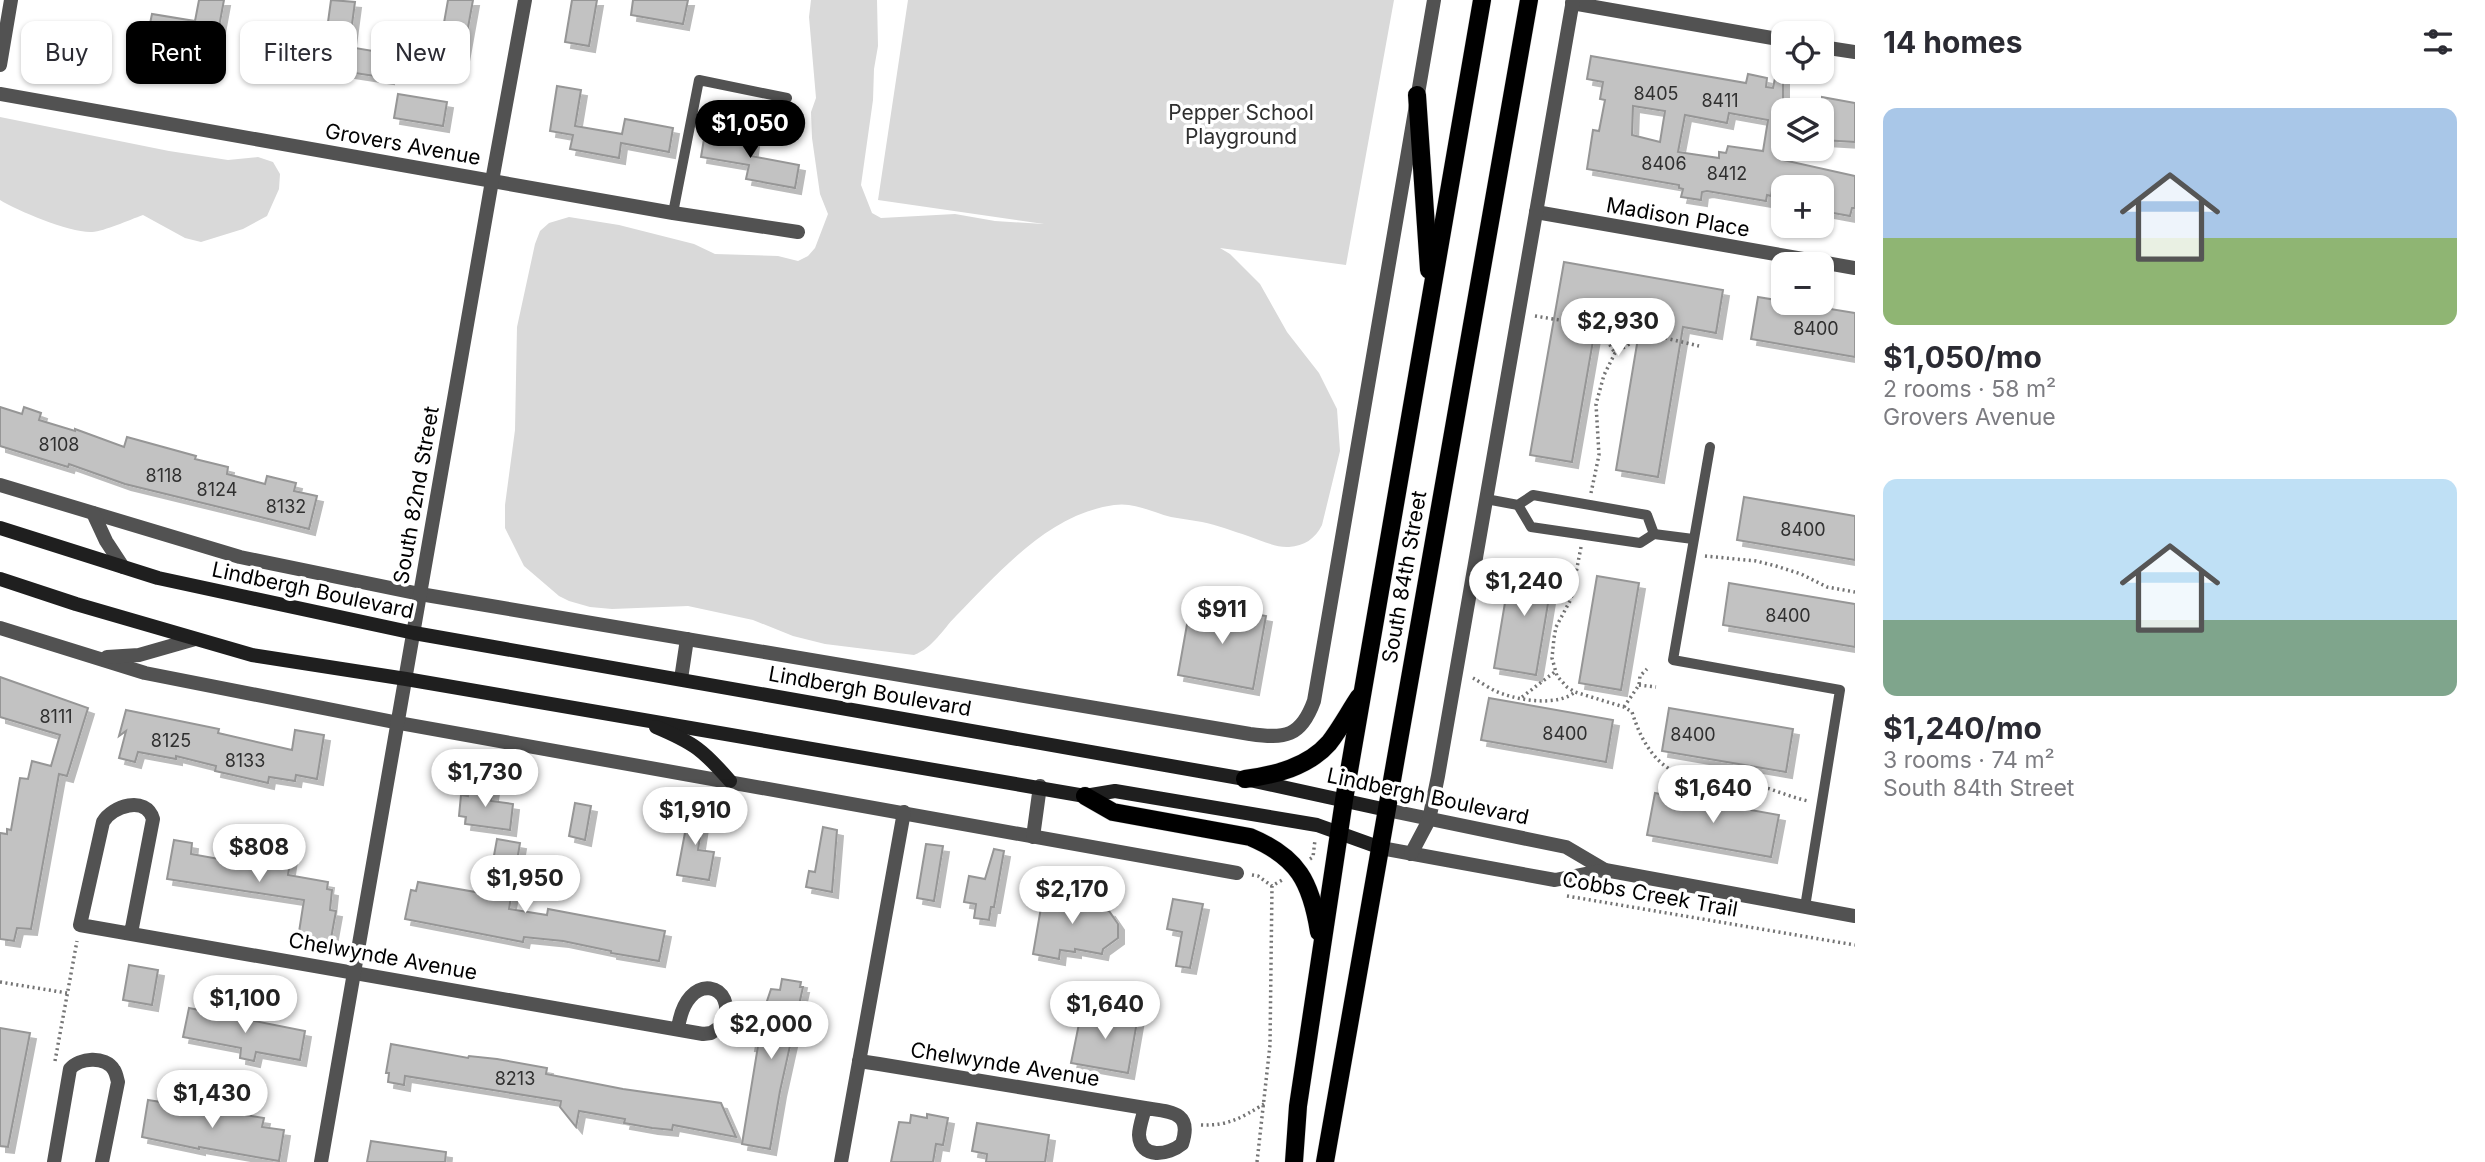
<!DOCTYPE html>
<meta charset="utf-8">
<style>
:root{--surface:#fff;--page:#f7f7f7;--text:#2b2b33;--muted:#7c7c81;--accent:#000}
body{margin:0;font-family:Inter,sans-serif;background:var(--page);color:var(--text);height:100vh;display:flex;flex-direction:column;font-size:26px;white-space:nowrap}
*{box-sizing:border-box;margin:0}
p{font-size:23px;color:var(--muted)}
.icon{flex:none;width:38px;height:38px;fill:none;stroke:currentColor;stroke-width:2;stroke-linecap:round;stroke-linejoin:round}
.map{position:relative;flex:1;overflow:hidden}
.side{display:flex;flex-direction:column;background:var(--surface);width:630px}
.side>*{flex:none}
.top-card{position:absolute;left:21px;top:21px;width:665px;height:63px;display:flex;gap:14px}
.controls{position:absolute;left:1771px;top:21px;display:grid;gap:14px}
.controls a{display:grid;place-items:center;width:63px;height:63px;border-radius:14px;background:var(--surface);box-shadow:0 2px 5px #0004;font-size:35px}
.price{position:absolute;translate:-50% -60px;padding:0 16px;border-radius:24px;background:#fff;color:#222;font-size:23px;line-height:46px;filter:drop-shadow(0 2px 4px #0008)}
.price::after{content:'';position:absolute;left:50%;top:42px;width:21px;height:16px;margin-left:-10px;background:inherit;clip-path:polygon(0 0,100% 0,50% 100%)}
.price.active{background:var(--accent);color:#fff}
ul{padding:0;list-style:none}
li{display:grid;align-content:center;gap:14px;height:371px;padding:0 28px}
li span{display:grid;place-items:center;height:217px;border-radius:14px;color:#555}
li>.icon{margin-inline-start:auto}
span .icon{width:126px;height:126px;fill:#fffc;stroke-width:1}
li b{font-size:30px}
h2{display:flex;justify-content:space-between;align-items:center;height:84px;padding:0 28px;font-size:30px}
.pill{padding:0 24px;border-radius:14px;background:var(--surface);box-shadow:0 2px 5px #0004;font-size:24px;line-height:63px}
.pill.active{background:var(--accent);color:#fff}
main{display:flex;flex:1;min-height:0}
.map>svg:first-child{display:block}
</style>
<main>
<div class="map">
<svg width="1855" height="1162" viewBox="0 0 1855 1162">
<defs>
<filter id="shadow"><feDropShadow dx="6" dy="6" stdDeviation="0" flood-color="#0004"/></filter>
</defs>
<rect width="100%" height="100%" fill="#fff"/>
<!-- green -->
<g fill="#d9d9d9">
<path d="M811,0H877L878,46L874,69L873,100L861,185L872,213L881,218L955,214L995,221L1044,224L878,200L908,0H1394L1346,265L1220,248L1230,254L1260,284L1287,332L1319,373L1337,409L1340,451L1322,525C1315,539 1304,546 1289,547C1276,548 1260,540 1248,536C1233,531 1217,525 1202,522C1192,520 1181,519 1171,517C1151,512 1135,502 1114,505C1049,514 1000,571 956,616C942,630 934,647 914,655L825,644L793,636L753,620L688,606L612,609L590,607L569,601L559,596L524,566L505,528V505L515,430L517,327L535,244L540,231L549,223L569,217L619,225L694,244L715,254L778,256L798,261L808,256L815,248L828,214L820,194L812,138L811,112L816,98L809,17Z"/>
<path d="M0,117L169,151L228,160L258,157L273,162L280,174L279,189L267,216L243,229L201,242L185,238L143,215C129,220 105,231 92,232C70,233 18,211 0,200Z"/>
</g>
<!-- building -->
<g fill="#c2c2c2" stroke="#969696" stroke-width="2" fill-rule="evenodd" filter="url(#shadow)">
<path d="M199,0H224L219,27L204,25L201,47L147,38L152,14L195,21Z"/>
<path d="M331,0L355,2L349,47L391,54L388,78L335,70L339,46L325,44Z"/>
<path d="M448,0H473L460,72L436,68Z"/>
<path d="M572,0H597L589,46L565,42Z"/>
<path d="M633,0H688L683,24L631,15Z"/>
<path d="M1591,56L1746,83L1748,74L1767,78L1766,87L1773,88L1775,78L1783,79V160L1855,176V208H1852L1850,216L1822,211V187H1783V194L1772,191L1771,196L1767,195L1766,201L1707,191L1702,192L1701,200L1681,197L1683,189L1679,188V185L1587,169L1593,130L1599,131L1605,100L1600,99L1603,82L1587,79ZM1633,106L1665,111L1660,142L1632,135ZM1729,113L1768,120L1763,151L1728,146L1726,153L1719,152V158L1678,152L1685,115L1727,123Z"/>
<path d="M557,86L581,90L575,126L622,134L625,119L673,128L669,152L621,143L619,158L570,149L573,135L550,131Z"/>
<path d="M398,94L447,102L443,126L394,118Z"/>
<path d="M1822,97L1855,103V142L1822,140Z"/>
<path d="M705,133L753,141L751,156L799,165L795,188L746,179L749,165L701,157Z"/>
<path d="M1564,262L1723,290L1716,333L1683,327L1658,477L1616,470L1641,320L1598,312L1572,462L1530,455Z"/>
<path d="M1758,297L1855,313V357L1751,339Z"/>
<path d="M0,407L22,414L24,407L41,413L39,420L75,431V429L124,447L127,437L196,456L195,459L228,467L227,474L265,484L267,476L296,483L294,491L317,496L309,529L125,484L69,464L68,467L0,446Z"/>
<path d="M1744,497L1855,516V560L1737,540Z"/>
<path d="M1512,561L1554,568L1536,675L1494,668Z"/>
<path d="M1597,576L1639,583L1621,690L1579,683Z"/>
<path d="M1729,583L1855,604V647L1723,625Z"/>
<path d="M1191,602L1266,616L1253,689L1178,675Z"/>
<path d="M0,677L88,708L67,776L59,774L31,929L17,928L14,941L0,939V833L7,834V829L11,830L20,778L28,779L32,761L51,766L60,735L0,717Z"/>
<path d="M1489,698L1613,720L1606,762L1481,740Z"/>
<path d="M1669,708L1793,729L1786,772L1662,751Z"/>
<path d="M126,710L219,729L218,733L292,750L295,730L324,735L317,779L296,775L295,781L269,777L268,783L215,771L216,766L176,756V759L138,752L135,762L119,758L126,731L119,736Z"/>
<path d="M469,786L493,788L491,801L513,804L510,830L465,824L466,817L459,816L461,795L468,796Z"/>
<path d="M1655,793L1779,815L1771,857L1647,835Z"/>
<path d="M691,801L705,804L698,850L714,852L709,880L677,875Z"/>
<path d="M575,803L591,806L585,840L569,836Z"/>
<path d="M823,827L837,830L832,892L806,887L809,871L815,872Z"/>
<path d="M497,839L520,843L509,909L547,915L548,909L665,931L659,961L611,953V951L563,941L524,937L523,942L405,919L411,890L416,891L418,882L487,894Z"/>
<path d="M174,840L192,843L191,854L230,861V859L269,865L271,853L291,856L288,875L328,882L327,889L332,890L330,910L336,911L330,944L309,940L310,934L299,932L304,900L167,879Z"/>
<path d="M926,844L943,846L934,901L917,898Z"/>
<path d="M994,849L1004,851L994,907H991L989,920L974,918L976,904L964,902L969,876L985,879Z"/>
<path d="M1044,890L1084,895L1082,906L1109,911L1118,924V938L1103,949L1102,954L1075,949V952L1060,950L1059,959L1033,954Z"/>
<path d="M1173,899L1203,904L1190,968L1176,966L1182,932L1167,929Z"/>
<path d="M129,965L158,970L152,1005L123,1000Z"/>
<path d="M782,979L801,982L800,987H803L780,1091L770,1149L742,1144L758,1046L749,1045L755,1011L763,1013L771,989L780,990Z"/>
<path d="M189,1008L305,1031L300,1060L256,1052L254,1061L240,1058L241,1048L183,1037Z"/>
<path d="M1082,1009L1108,1015L1109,1011L1138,1016L1128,1073L1071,1063Z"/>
<path d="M0,1028L30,1033L8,1147L0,1146Z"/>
<path d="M391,1044L468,1058L469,1056L497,1059L547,1068L546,1074L623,1089L721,1103L736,1137L673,1125L672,1130L652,1128L624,1123L625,1119L579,1111L576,1127L560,1107L561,1101L405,1076L404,1085L388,1082L389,1073H386Z"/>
<path d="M148,1100L264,1118L262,1127L284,1130L279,1161L199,1147V1149L185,1146L142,1137Z"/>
<path d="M927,1114L948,1118L943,1145L936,1144L933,1162H891L899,1122L910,1123L911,1115L927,1118Z"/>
<path d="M977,1123L1049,1135L1045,1162H986L987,1154L972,1151Z"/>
<path d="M371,1141L446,1152L445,1162H367Z"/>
</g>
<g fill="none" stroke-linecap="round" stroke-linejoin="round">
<!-- primary casing -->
<g stroke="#dbdbdb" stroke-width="19">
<g id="primary">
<path d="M1417,95L1429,270"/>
<path d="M1245,779C1275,775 1308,767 1329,743C1340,729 1349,712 1359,697"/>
<path d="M1085,796L1113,812L1250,837C1298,857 1311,882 1319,932"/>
<path d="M1294,1162L1298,1106L1344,800L1482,0"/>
<path d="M1325,1162L1529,0"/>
</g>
</g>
<!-- path -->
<g stroke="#747474" stroke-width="3.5" stroke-dasharray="2 3.5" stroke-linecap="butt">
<path d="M1535,316L1657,336L1699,346"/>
<path d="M1598,326L1615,353"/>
<path d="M1591,493L1599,455L1596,404L1604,375L1615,353L1634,341L1657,336"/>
<path d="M1581,547L1571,599L1556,627L1554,638L1552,658L1557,676L1567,687L1575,692L1624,707L1632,712C1642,744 1659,773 1696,779C1715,782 1736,780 1756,785C1773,789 1790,797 1808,801"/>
<path d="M1705,556L1756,561L1776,566L1801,574L1827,587L1855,592"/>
<path d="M1473,678C1482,683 1493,691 1503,694C1523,701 1558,706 1575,692"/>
<path d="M1639,685L1656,687"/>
<path d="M1522,697L1556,671"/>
<path d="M1624,707L1639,685L1640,676L1647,669"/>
<path d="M1310,859L1313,857L1315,840"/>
<path d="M1252,875L1258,876L1272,886"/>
<path d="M1567,896L1855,945"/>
<path d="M0,982L67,993"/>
<path d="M55,1061L77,941"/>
<path d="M1201,1125C1228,1126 1241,1118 1264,1104"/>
<path d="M1257,1162L1270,1045L1272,886L1284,879"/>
</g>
<!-- lane -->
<g stroke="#525252" stroke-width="10">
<path d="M673,213L699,80L787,98"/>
<path d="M1710,447L1673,660L1840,690L1805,907"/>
<path d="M1486,499L1518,505L1533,495L1647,515L1654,534"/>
<path d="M1518,505L1531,527L1640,543L1654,534L1693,539"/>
</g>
<!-- street -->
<g stroke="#525252" stroke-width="14">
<path d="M1572,3L1783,40"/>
<path d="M1822,47L1855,52"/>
<path d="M0,65L11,0"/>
<path d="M0,94L673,213L798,232"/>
<path d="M1536,212L1855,268"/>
<path d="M0,485L240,557L420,594L1250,734C1285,739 1301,737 1314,701L1434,0"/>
<path d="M93,513L106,541L123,567"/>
<path d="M0,628L145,673L399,723L1237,873"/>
<path d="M107,657L139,655L195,639"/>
<path d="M681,679L687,639"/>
<path d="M1387,810L1566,847L1605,870L1855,916"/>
<path d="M1033,837L1040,786"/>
<path d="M1381,848L1555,880L1605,870"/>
<path d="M1411,854L1429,820L1438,776L1573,0"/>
<path d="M131,933L153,819C146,795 112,806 103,822L80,925L703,1034L711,1033L723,1025C740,984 686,967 678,1029"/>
<path d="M859,1061L879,1064L1145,1108C1170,1112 1193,1111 1182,1144C1169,1155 1140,1160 1139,1135C1139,1127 1143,1116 1145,1108"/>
<path d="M54,1162L70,1069C79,1058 105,1055 114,1070C116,1073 117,1078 118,1082L102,1162"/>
<path d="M321,1162L492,181L525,0"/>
<path d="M841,1162L904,812"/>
</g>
<!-- secondary -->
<g stroke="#1f1f1f" stroke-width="14">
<path d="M0,528L158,578L414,633L1245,779L1387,810"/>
<path d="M0,579L76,604L252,655L406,679L1085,796L1115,791L1317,825L1381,848"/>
<path d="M656,727C694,743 703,750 730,781"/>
</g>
<!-- primary -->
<use href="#primary" stroke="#000" stroke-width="18"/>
</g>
<g text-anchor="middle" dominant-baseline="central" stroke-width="7" stroke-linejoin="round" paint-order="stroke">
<!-- number labels -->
<g font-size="18" fill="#303030">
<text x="1656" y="93">8405</text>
<text x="1720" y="100">8411</text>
<text x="1664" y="163">8406</text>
<text x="1727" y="173">8412</text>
<text x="1816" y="328">8400</text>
<text x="59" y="444">8108</text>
<text x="164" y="475">8118</text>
<text x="217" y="489">8124</text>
<text x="286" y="506">8132</text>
<text x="1803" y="529">8400</text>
<text x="1788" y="615">8400</text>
<text x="56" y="716">8111</text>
<text x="1565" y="733">8400</text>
<text x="1693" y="734">8400</text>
<text x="171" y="740">8125</text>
<text x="245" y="760">8133</text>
<text x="515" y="1078">8213</text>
</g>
<!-- park labels -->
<g font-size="21" fill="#303030" stroke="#fff">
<text x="1241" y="112">Pepper School<tspan x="1241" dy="24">Playground</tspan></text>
</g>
<!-- street labels -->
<g font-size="21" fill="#000" stroke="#fff">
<text transform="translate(403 144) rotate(10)">Grovers Avenue</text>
<text transform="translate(1678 217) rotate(10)">Madison Place</text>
<text transform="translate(416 495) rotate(-80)">South 82nd Street</text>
<text transform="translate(1404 577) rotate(-80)">South 84th Street</text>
<text transform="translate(313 590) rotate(12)">Lindbergh Boulevard</text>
<text transform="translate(870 691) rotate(10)">Lindbergh Boulevard</text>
<text transform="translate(1428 796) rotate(12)">Lindbergh Boulevard</text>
<text transform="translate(1650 894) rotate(10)">Cobbs Creek Trail</text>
<text transform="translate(383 956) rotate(10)">Chelwynde Avenue</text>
<text transform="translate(1005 1064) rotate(9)">Chelwynde Avenue</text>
</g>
</g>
</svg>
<div class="controls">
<a><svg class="icon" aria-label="locate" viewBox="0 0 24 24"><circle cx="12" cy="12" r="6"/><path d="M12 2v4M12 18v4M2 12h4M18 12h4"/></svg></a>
<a><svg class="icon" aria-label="layers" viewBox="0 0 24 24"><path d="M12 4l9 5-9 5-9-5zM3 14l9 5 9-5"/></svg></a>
<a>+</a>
<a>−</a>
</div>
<b class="price active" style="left:750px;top:160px">$1,050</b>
<b class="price" style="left:1618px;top:358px">$2,930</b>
<b class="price" style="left:1524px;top:618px">$1,240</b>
<b class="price" style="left:1222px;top:646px">$911</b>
<b class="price" style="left:485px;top:809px">$1,730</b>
<b class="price" style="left:1713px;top:825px">$1,640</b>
<b class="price" style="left:695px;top:847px">$1,910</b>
<b class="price" style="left:259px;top:884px">$808</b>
<b class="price" style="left:525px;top:915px">$1,950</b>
<b class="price" style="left:1072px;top:926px">$2,170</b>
<b class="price" style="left:245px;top:1035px">$1,100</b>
<b class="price" style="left:1105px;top:1041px">$1,640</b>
<b class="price" style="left:771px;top:1061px">$2,000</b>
<b class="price" style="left:212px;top:1130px">$1,430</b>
<div class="top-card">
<a class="pill">Buy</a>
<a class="pill active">Rent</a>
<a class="pill">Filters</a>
<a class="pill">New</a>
</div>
</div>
<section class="side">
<h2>14 homes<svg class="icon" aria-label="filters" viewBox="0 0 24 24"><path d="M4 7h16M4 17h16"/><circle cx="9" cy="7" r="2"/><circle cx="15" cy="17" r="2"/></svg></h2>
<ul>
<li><span style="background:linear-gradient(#a9c7e8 60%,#8fb573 0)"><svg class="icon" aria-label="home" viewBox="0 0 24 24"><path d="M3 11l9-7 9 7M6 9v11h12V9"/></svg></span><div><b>$1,050/mo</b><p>2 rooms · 58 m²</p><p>Grovers Avenue</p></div></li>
<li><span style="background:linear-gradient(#bfe0f5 65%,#7fa58c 0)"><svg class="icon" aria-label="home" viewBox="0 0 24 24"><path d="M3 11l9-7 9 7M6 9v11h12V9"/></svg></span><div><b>$1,240/mo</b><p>3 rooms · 74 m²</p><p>South 84th Street</p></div></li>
</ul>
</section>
</main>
